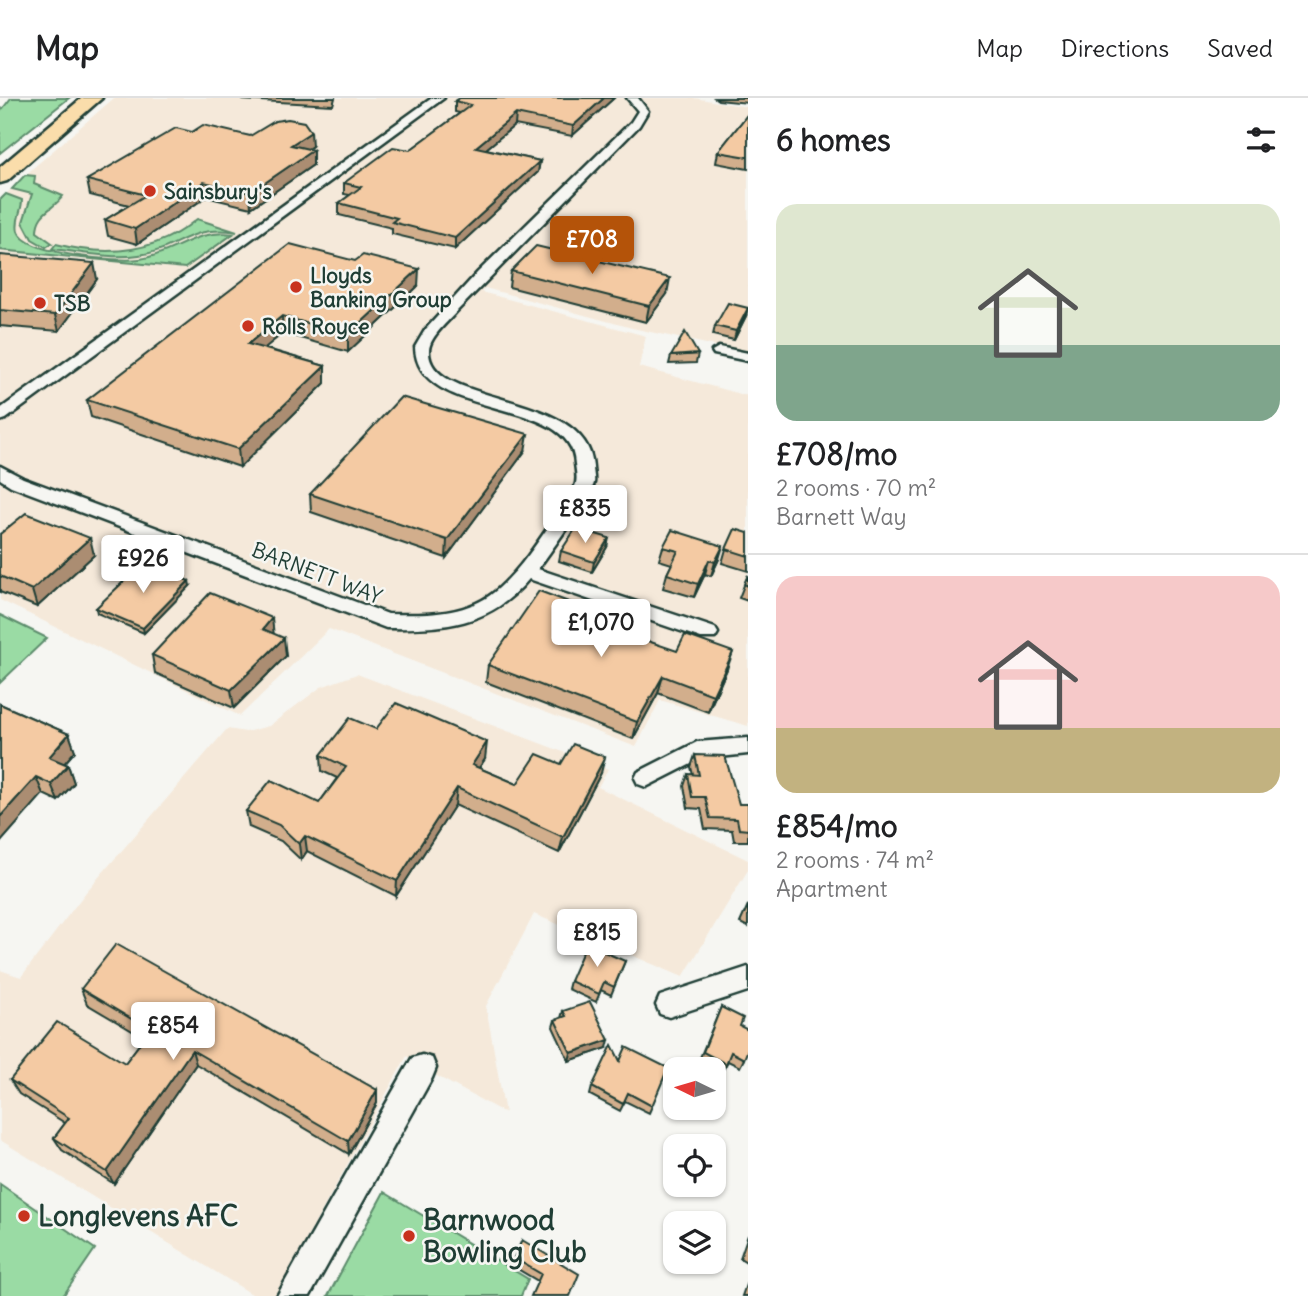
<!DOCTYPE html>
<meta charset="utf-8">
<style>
:root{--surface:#fff;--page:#f2f2f2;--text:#202124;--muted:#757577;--line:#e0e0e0;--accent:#b45309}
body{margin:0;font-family:Delius,sans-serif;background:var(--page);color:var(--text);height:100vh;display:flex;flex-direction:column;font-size:26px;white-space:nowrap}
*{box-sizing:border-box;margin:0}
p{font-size:23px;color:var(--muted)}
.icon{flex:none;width:38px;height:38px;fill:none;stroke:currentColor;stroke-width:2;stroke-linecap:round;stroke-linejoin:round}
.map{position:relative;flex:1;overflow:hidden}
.details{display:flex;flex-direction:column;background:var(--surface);width:560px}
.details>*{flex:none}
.needle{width:46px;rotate:275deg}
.buttons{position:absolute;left:663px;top:959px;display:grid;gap:14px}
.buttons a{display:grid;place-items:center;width:63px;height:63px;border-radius:14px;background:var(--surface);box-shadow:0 2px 5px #0004;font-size:35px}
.price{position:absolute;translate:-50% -60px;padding:0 16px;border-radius:7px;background:#fff;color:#222;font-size:23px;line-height:46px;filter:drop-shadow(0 2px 4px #0008)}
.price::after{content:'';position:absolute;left:50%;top:42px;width:21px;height:16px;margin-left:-10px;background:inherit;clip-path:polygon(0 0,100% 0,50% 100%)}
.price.active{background:var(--accent);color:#fff}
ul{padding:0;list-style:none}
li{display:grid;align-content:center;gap:14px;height:371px;padding:0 28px}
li+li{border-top:2px solid var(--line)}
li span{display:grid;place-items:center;height:217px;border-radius:21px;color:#555}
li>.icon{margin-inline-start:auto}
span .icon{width:126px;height:126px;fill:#fffc;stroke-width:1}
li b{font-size:30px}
h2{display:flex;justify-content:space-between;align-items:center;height:84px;padding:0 28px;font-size:30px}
header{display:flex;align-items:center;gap:42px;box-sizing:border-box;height:98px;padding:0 35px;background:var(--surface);border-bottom:2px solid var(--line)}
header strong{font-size:33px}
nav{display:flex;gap:38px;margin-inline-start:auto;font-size:24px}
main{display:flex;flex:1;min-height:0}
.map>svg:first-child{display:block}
</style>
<header>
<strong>Map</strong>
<nav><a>Map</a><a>Directions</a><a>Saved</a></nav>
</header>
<main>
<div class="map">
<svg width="748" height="1198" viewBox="0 0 748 1198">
<rect width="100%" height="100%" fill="#f6f6f2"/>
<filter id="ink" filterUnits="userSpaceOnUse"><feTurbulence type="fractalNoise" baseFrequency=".0143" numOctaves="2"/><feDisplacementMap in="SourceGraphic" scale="14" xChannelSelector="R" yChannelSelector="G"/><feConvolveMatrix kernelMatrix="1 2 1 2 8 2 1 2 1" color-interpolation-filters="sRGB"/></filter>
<g filter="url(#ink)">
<!-- built -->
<g fill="#f5e9da">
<path d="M114,0H694L748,9V255L632,230L485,190L481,194L646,238L639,269L748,298V628L660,602L636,649L329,531L240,618L0,502V102L32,71Z"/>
<path d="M357,576L608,671L598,689L748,762V772L683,879L534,816L486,908L505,1015L422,970L407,958L275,1198H255L0,1042V872L21,879L86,794L227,631L246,634L269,628L321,589Z"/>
</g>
<!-- green -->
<g fill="#9adba4" stroke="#5c8c6c" stroke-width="2">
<path d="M11,0H69L0,55V14Z"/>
<path d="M25,77L35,78L34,86L63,98C53,112 37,114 37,134L52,145L46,149L32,141L23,124L32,96L12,91Z"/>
<path d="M6,96L22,102C22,113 15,122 18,133C26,157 117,164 140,161C174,156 197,130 233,136L185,170L0,152V102Z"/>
<path d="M197,121L237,134C188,126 179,152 139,157C111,161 80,154 52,151L56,146C106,159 156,155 197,121Z"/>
<path d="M0,517L47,540L0,585Z"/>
<path d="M0,1086L95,1151L63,1198H0Z"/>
<path d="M384,1094L528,1181L521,1198H328Z"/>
</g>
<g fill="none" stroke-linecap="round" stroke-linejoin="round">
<!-- minor casing -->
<g stroke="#1f3d34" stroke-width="5">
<g id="minor">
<path d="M432,0H444L6,321L0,323V311Z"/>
<path d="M627,0H638L648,13L639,28L457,213C449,223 430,238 429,252C426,310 588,290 593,369C593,374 595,381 594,385C591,398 548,457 538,471L715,530L718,535L715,540H701L529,481C490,528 443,531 386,530L11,388L0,381V368L23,380L388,516C426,517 469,518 499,490C521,470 538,444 555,419C561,409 571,398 575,388C578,382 576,373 575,366C572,295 417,325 415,249L425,232L478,174L631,24L638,13Z"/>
<path d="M719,249L748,255V263L714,256L712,253Z"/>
<path d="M748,640V656L701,661L646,689L638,686L635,680L638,674L697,644Z"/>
<path d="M748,869V893L669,919L660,916L656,907L660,898Z"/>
<path d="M422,957L432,960L436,970L432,980L310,1198H277L412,960Z"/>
</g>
</g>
<!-- trunk casing -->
<g stroke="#1f3d34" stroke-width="5">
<path id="trunk" d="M82,0H102L7,83L0,85V69Z"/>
</g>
<!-- minor -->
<use href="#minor" fill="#f6f6f2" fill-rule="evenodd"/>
<!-- trunk -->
<use href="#trunk" fill="#faddab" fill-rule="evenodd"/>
</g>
<!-- wall -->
<g fill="#d2ae8c" stroke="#1f3d34" stroke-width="2">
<path d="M242,0H335L333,7L242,2Z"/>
<path d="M614,0L572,38L515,27L486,51L540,63L538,74L455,151L392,136V130L339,117V105L350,97L344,96V85L410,52L460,15L455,14V3Z"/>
<path d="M715,0H748V5L718,2Z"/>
<path d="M748,16V71L716,65L718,54Z"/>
<path d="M192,34L250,38L312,48L308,51L313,67L251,110L206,99L137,146L108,138L105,122L129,107L90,97L87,82Z"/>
<path d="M0,157L97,181L59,233L0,228Z"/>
<path d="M355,163L418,188L348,254L283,235L264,250L325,268V285L240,369L91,319L87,302Z"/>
<path d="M511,173L667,196L646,224L509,189Z"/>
<path d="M746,218L734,242L713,237L715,228Z"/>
<path d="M698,256L696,265L669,266L671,258Z"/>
<path d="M525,353L446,460L311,414L310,396Z"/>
<path d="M748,435V473L722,465L726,451Z"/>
<path d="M0,436L94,457L37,509L0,494Z"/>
<path d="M607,449L592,474L559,463L561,453Z"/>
<path d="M663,449L719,461L711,478L705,476L694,499L663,490L667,476L672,466L659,462Z"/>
<path d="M748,477V503L739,500Z"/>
<path d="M190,488L144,535L97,515L96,510Z"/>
<path d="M590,512L588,523L727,571L708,614L658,595L633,641L486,584L488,567Z"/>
<path d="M273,536L286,558L234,610L155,575L152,557Z"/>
<path d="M0,606L69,636L75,653L64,666L68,667L74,685L58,703L43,696Z"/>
<path d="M376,631L485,661L479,670L517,686L561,666L601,675L559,755L455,707L396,798L307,753L301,762L281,743L249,729L246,713L319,705L337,680L322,673L321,657Z"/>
<path d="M695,657L739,706H748V743H734L732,732L705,731L701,711L688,710L684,688L688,676L693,677L691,669Z"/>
<path d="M748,807V829L740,825Z"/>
<path d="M625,863L611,897L601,892L596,904L568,891L570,883Z"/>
<path d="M81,891L377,992V1005L349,1056L196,966L114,1086L62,1052L54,1040L65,1025L19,996L10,982L125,965L144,940L87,906Z"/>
<path d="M721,909L740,928L744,961L740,969L728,963L722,974L699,962Z"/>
<path d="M563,913L607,950L569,963L553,929L555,922L561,920Z"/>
<path d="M620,963L652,1008L649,1015L625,1003L620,1013L590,997L592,989Z"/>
<path d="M748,1137V1165L740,1160Z"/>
<path d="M522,1142L570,1198L538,1183L511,1167Z"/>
<path d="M748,1181V1198H742Z"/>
</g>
<!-- shaded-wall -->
<g fill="#ab8d72" stroke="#1f3d34" stroke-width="2">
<path d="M604,0H614L572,38L573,28Z"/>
<path d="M516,16L515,27L475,60L476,49Z"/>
<path d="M311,34L312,48L292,62L291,47Z"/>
<path d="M313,52V67L251,110L250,95Z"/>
<path d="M540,63L538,74L455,151V140Z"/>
<path d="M204,84L206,99L137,146L135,131Z"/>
<path d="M94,165L97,181L59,233L55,217Z"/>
<path d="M419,171L418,188L348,254V237Z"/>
<path d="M670,180L667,196L646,224L649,208Z"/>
<path d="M748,210L746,218L734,242L736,233Z"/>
<path d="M282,218L283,235L249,263L248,246Z"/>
<path d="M325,268V285L240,369L238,351Z"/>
<path d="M528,336L525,353L446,460L447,442Z"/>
<path d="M90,440L94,457L37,509L32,492Z"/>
<path d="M609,440L607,449L592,474L594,464Z"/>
<path d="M723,448L719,461L711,478L715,464Z"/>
<path d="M709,462L705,476L694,499L698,486Z"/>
<path d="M189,483L190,488L144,535L143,530Z"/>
<path d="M590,512L586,529L583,521Z"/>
<path d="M272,520L274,538L263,531Z"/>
<path d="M284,540L286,558L234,610L231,592Z"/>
<path d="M733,554L727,571L708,614L713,597Z"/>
<path d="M663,578L658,595L633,641L637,624Z"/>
<path d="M69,636L75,653L55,676L49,659Z"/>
<path d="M487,644L485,661L470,683L472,667Z"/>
<path d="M605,659L601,675L559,755L563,739Z"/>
<path d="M68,667L74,685L58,703L51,686Z"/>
<path d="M36,679L43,696L0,745V719Z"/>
<path d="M457,690L455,707L396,798L397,783Z"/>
<path d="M305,738L307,753L301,762L299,746Z"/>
<path d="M609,942L607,950L569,963L571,955Z"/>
<path d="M192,952L196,966L114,1086L107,1074Z"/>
<path d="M377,992V1005L349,1056L348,1043Z"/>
</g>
<!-- building -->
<g fill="#f4caa3" stroke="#1f3d34" stroke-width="2">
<path d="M460,0H604L573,28L516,16L476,49L540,63L455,140L392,124L397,120L339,105L361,89L344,85L393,49L410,52L471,7L455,3Z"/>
<path d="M748,16V59L718,54Z"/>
<path d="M288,21L304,24L311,34L291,47L313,52L250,95L204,84L135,131L105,122L146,97L87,82L176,30L192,34L203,27L250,38L275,23Z"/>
<path d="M290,146L355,163L363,157L419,171L348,237L282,218L248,246L325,268L238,351L87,302Z"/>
<path d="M536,148L670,180L649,208L511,173Z"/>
<path d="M0,157L94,165L55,217L0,212Z"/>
<path d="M728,205L748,210L736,233L715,228Z"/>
<path d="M685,234L698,256L671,258Z"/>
<path d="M401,299L528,336L447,442L310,396Z"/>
<path d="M26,415L90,440L32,492L0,478V436Z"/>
<path d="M576,430L609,440L594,464L561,453Z"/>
<path d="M735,431L748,435V458L726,451Z"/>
<path d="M672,432L723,448L715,464L709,462L698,486L667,476L678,453L663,449Z"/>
<path d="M142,466L189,483L143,530L96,510Z"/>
<path d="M748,477V488L744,486Z"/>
<path d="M539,493L590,512L583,521L677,553L685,537L733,554L713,597L663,578L637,624L488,567Z"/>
<path d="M210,495L272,520L263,531L284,540L231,592L152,557Z"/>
<path d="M396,605L487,644L472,667L517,686L537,656L561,666L573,646L605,659L563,739L457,690L397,783L305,738L299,746L279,727L246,713L271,682L319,705L346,669L321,657L350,620L376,631Z"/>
<path d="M0,606L69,636L49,659L68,667L51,686L36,679L0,719Z"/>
<path d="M695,657L725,658L739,706H748V732L739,731L737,721L710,720L705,699H692L688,676L699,677Z"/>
<path d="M116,846L377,992L348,1043L192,952L107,1074L54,1040L69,1020L10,982L57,924L125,965L150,932L81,891Z"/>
<path d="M586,846L625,863L614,889L604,884L599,896L570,883Z"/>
<path d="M590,904L609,942L571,955L555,922L566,918L563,913Z"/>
<path d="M721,909L743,920L740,928L748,932V951L744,961L731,954L726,966L703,954Z"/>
<path d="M612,947L620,963L626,949L668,970L652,1008L628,995L623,1006L592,989Z"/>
<path d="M522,1142L579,1176L570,1198H531L541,1176L514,1160Z"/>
</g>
</g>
<!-- markers -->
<g fill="#c8321e" stroke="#f6f6f2" stroke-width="2.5">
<circle cx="150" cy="93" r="7"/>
<circle cx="296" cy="189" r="7"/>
<circle cx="40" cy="205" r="7"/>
<circle cx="248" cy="228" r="7"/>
<circle cx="24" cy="1118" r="7"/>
<circle cx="409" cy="1138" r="7"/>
</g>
<g text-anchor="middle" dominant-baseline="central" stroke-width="5" stroke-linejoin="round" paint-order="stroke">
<!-- far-poi labels -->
<g font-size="21" font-weight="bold" fill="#1f3d34" stroke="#f6f6f2" text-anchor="start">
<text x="164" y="93">Sainsbury's</text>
<text x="310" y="177">Lloyds<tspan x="310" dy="24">Banking Group</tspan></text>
<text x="54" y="205">TSB</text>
<text x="262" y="228">Rolls Royce</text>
</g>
<!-- far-street labels -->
<g font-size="21" fill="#1f3d34" stroke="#f6f6f2">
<text transform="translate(317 475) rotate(21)">BARNETT WAY</text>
</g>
<!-- near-poi labels -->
<g font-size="28" font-weight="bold" fill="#1f3d34" stroke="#f6f6f2" text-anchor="start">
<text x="38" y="1118">Longlevens AFC</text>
<text x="423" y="1122">Barnwood<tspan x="423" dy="32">Bowling Club</tspan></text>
</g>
</g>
</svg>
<div class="buttons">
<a><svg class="needle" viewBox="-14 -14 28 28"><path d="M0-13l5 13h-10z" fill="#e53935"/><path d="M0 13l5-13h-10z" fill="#757577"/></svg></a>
<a><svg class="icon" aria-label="locate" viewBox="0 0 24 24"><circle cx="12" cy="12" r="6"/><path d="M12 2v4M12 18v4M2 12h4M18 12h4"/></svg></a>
<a><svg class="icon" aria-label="layers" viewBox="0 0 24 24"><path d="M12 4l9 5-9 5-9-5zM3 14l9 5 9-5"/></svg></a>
</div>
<b class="price active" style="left:592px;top:178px">£708</b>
<b class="price" style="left:585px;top:447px">£835</b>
<b class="price" style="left:143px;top:497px">£926</b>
<b class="price" style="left:601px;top:561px">£1,070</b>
<b class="price" style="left:597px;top:871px">£815</b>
<b class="price" style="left:173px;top:964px">£854</b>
</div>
<section class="details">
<h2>6 homes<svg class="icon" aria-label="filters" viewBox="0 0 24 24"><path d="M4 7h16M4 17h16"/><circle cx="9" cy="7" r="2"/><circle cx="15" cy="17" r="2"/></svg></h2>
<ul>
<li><span style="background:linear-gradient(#dfe7d0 65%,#7fa58c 0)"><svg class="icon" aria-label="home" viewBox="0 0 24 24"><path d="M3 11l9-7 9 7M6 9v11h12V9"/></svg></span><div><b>£708/mo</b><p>2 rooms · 70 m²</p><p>Barnett Way</p></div></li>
<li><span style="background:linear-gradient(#f6c9c9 70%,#c2b280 0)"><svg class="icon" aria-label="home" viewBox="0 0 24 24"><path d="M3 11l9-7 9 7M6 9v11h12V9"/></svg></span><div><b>£854/mo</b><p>2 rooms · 74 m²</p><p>Apartment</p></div></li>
</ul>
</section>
</main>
